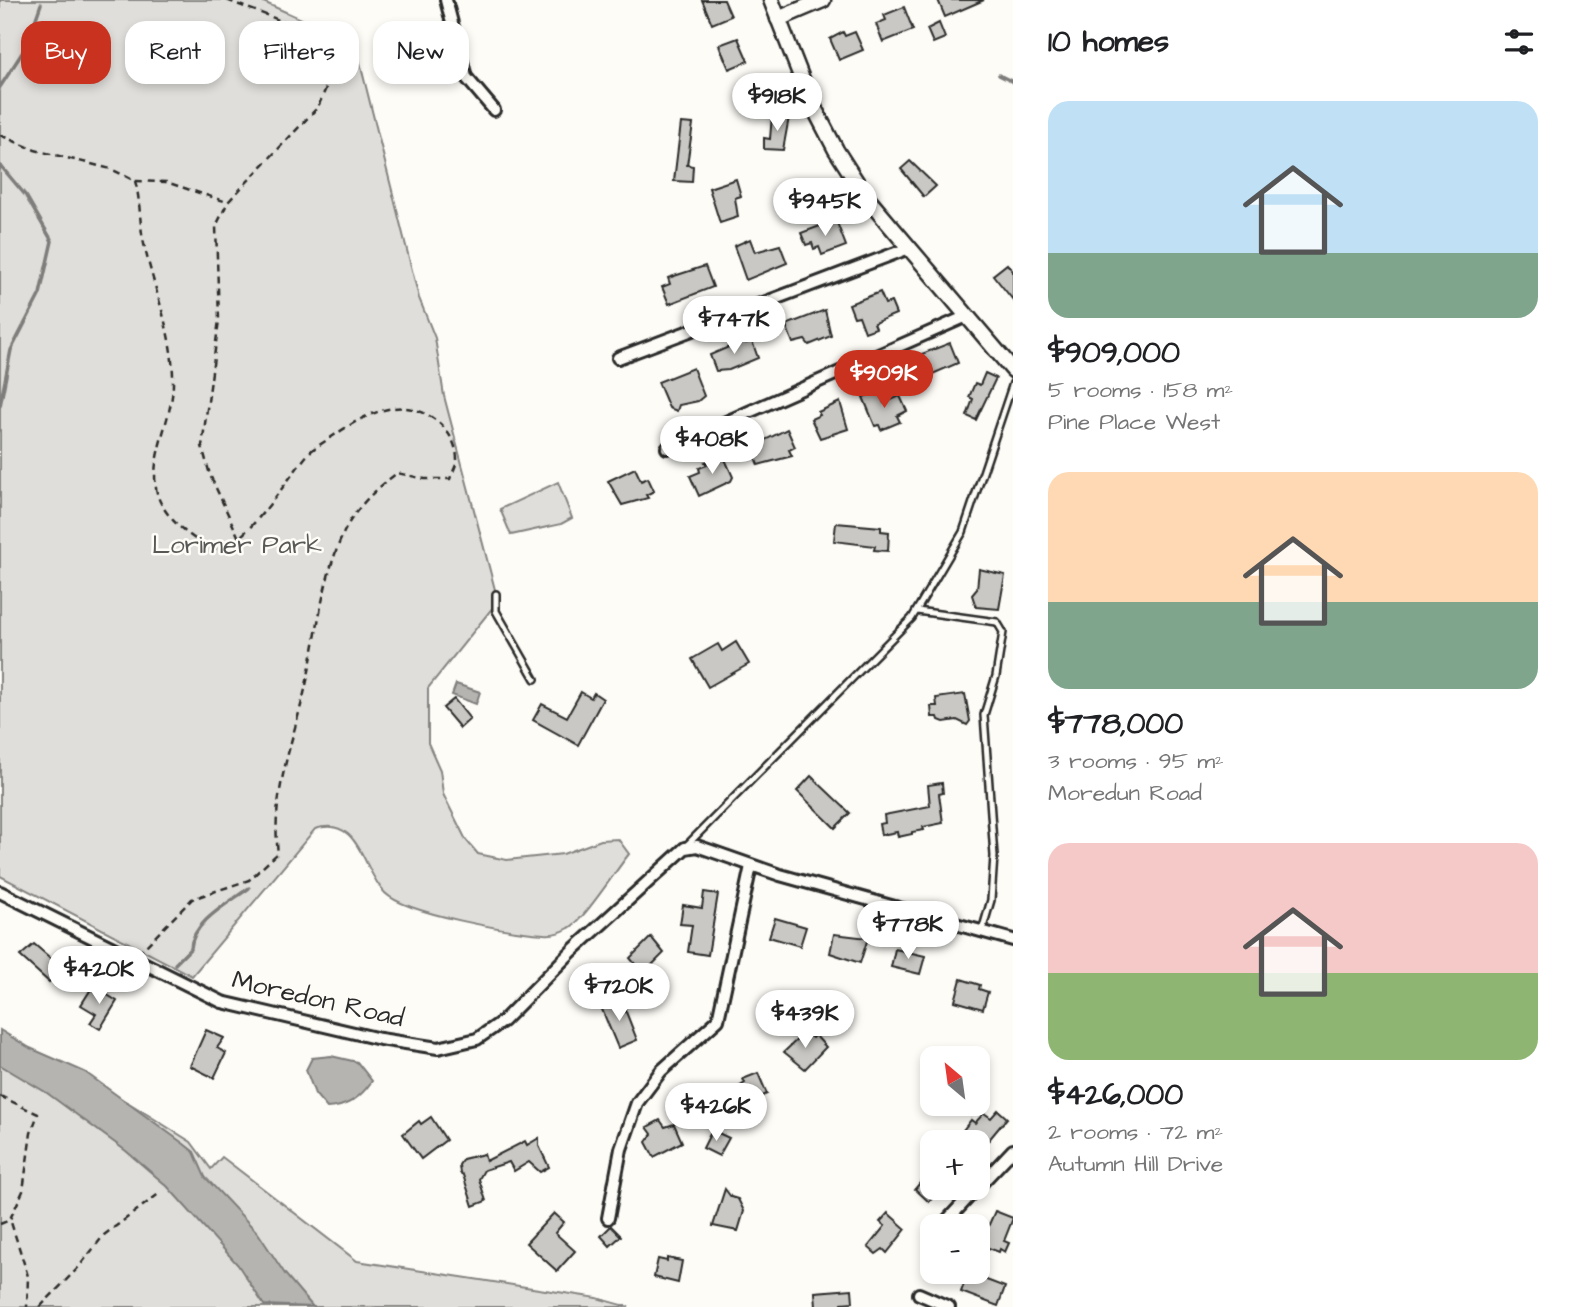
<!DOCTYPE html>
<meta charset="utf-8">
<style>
:root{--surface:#fff;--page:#f6f6f6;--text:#202124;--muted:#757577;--accent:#c8321e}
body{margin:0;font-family:"Architects Daughter",sans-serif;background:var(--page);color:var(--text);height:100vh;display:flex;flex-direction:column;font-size:26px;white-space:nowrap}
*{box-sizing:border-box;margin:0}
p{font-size:23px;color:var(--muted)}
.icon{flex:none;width:38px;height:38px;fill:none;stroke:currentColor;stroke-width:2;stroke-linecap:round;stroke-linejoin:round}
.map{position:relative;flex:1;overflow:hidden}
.sheet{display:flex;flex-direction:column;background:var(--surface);width:560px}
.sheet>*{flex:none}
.banner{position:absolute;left:21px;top:21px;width:665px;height:63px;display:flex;gap:14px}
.needle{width:46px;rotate:331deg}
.tools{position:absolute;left:920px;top:1046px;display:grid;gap:14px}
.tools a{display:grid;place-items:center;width:70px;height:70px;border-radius:14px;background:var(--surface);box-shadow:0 4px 10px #0003;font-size:35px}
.price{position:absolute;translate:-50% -60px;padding:0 16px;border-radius:24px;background:#fff;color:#222;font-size:23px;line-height:46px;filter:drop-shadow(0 2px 4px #0008)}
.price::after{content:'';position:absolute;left:50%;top:42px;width:21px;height:16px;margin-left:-10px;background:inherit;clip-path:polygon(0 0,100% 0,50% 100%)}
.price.active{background:var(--accent);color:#fff}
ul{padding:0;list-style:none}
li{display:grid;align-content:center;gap:14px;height:371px;padding:0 35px}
li span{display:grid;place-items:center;height:217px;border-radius:21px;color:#555}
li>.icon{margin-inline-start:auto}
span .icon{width:126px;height:126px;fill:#fffc;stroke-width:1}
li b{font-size:30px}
h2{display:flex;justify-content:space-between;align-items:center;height:84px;padding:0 35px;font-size:30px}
.tag{padding:0 24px;border-radius:21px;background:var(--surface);box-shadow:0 4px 10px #0003;font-size:24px;line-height:63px}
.tag.active{background:var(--accent);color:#fff}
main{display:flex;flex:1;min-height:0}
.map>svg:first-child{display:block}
</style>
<main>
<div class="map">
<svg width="1013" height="1307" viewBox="0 0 1013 1307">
<rect width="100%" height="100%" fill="#fdfcf7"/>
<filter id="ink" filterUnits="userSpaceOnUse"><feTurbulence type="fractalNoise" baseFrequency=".0143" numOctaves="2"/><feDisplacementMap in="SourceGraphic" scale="14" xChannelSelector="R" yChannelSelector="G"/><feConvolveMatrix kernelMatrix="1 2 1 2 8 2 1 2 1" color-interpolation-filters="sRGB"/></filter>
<g filter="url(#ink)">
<!-- green -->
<g fill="#dfdeda" stroke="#858482" stroke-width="2">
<path d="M0,0H259L355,43L419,298L435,338L444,396L498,601L428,688V743L440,770L443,794L466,840L478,854L507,860L563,854L601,840L618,839L629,854C616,870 584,920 569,928C562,932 552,935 544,934C513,932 406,914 385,893C362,870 360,815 315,829L192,976L0,876Z"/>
<path d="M558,482L572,518L561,524L511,535L500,509Z"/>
<path d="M0,1038L129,1103L191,1142L211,1169L222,1157L357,1261L597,1298L629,1307H0Z"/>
</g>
<!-- water -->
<g fill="#b5b4b1" stroke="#7e7d7b" stroke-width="2">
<path d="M456,684L480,692L476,704L452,695Z"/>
<path d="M0,1030L30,1048L85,1072L184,1144L194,1152L205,1177L258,1233L285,1274L313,1307L264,1305L238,1265L167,1186L126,1151L47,1093L0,1065Z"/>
<path d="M331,1056L357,1062L372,1081C361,1097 348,1107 327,1108L315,1094L306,1070L312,1058Z"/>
</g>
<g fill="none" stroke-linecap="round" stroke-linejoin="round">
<!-- stream -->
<g stroke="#7e7d7b" stroke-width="3.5">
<path d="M999,75L1013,82"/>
<path d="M0,87L26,47L41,4"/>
<path d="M0,165L26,196L52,241L40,294L11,350L0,406"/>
<path d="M175,964L191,948C192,922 229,903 249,888"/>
</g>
</g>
<!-- building -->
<g fill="#c9c8c4" stroke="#2b2b2b" stroke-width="2">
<path d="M702,0H724L731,16L712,24Z"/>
<path d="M938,0H984L945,17Z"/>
<path d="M904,7L913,30L883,42L876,24L886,20L884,15Z"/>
<path d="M939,23L945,38L933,43L927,29Z"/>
<path d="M843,32L845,36L855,32L863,50L839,60L830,39Z"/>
<path d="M738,38L748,61L729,69L719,45Z"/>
<path d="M772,115L789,117L783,150L764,149V138L770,139Z"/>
<path d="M681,123L693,124L687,165L693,166L692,182L674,181Z"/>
<path d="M910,161L936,186L924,197L901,169Z"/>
<path d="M736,179L741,196L735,198L738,217L720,223L709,188Z"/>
<path d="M836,220L846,246L822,255L819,247L814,249L812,243L806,245L801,233Z"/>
<path d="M750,239L755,252L780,245L787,263L746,280L734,246Z"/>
<path d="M1007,264L1013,271V300L993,275Z"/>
<path d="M705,266L713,287L669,304L662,287L670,284L668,278Z"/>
<path d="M880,292L885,304L891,302L896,314L874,323L876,328L865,332L859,316L854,317L849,304Z"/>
<path d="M825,310L831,336L809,345L805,340L793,343L786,325Z"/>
<path d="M745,340L746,343L752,341L758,358L729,370L716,371L710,355Z"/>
<path d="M950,343L958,363L928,376L919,355Z"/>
<path d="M693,368L704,396L698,401L679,405L677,411L669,408L658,382Z"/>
<path d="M985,373L996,378L976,420L967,416L973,399L969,397L975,383L980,385Z"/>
<path d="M879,391L884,403L900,396L907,411L897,416L900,422L881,430L879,425L875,426L863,397Z"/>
<path d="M840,402L848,429L820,438L811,419L820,415L818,412Z"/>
<path d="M787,429L795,447L789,450L792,456L758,465L751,447Z"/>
<path d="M724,457L733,477L731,481L699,496L690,476L700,472L699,468L707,465L705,462Z"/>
<path d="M635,468L641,481L648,478L654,491L646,495L648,498L622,505L608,481Z"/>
<path d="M836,523L881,527V531L889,532L888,551L874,550L875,546L834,541Z"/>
<path d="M979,569L1005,575L999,609L976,607L972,595L977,589Z"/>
<path d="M736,642L749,664L708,687L692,659L718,644L722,651Z"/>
<path d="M581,692L591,698L594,693L603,699L578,745L533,720L542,704L567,717Z"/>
<path d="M965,694L970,721L967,725L957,720L944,722L939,720L938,717H932L931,706H937L936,698Z"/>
<path d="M454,699L470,719L460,728L443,708Z"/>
<path d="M811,776L850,813L835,828L797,791Z"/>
<path d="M942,783L943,793L939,794L943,823L923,827L924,830L912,832V834L898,837L897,832L881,835L879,824L885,823L884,815L930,806L928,785Z"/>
<path d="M704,892L718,894L708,955L688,952L692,925L680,924L683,905L702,908Z"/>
<path d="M775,918L806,927L800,946L769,937Z"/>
<path d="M834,934L868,938L860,963L830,953Z"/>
<path d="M651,937L664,953L643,974L630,958Z"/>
<path d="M34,944L62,968L49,982L20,956Z"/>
<path d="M895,949L925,956L920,974L891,967Z"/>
<path d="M961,979L980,985L979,989L988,992L983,1009L955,1001Z"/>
<path d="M93,986L117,1001L100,1029L90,1023L96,1014L81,1005Z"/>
<path d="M621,999L637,1040L618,1048L601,1007Z"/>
<path d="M206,1030L224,1038L217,1048L226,1053L214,1078L190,1066Z"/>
<path d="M805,1032L812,1038L815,1035L826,1047L805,1069L784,1052Z"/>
<path d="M758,1073L767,1094L732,1109L726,1095L745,1083L743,1079Z"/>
<path d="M998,1110L1007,1118L978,1153V1143H953L971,1120L975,1123L984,1113L991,1118Z"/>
<path d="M431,1117L446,1140L421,1159L403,1134L419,1121L421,1124Z"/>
<path d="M660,1120L665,1127L674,1124L682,1142L654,1157L646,1142L652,1134L647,1127Z"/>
<path d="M712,1130L729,1138L719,1156L703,1148Z"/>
<path d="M539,1138V1146L549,1167L540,1172L529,1162L514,1171L509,1162L484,1170L479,1179L486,1201L473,1206L463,1175L460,1173L459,1165L463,1159L484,1154L486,1161L525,1141L527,1145Z"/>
<path d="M933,1167V1188H941L929,1202L915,1189Z"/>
<path d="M725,1189L731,1197L738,1199L744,1211L738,1231L713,1226Z"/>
<path d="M995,1211L1013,1218L1004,1241L1009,1243L1005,1252L1000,1249L999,1252L978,1244V1226L987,1229Z"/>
<path d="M554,1213L564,1222L555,1233L575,1251L557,1271L526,1243Z"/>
<path d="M888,1213L906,1229L887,1253L883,1249L876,1254L868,1247L885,1226L880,1222Z"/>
<path d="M611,1226L621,1236L610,1246L601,1236Z"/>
<path d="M667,1258L682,1261L678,1283L654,1277L658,1259L667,1261Z"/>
<path d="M968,1273L1005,1287L998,1306L961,1292Z"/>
<path d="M852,1289L853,1302L842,1303V1307H816L815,1292Z"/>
</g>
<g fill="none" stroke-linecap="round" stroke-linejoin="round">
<!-- service casing -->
<g stroke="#2b2b2b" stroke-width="10">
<g id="service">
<path d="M496,594V611L535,679"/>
<path d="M917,611L997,622L1003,632L996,676L984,715L994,856L991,900L982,931"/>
<path d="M687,845L912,618L963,532L1013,383"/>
</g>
</g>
<!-- minor casing -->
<g stroke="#2b2b2b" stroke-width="16">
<g id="minor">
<path d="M446,0L466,77L494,110"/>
<path d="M618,358L909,248"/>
<path d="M667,448L967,316"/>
<path d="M0,892L222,1002L380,1039L438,1048L477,1039L503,1021L572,951L685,848L697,846L780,875L1013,940"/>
<path d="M978,1187L1013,1150"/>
<path d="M608,1218L621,1149L637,1103L661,1071L718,1020L751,866"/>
<path d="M941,1227L977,1188"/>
<path d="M919,1294L949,1307"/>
</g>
</g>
<!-- tertiary casing -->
<g stroke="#2b2b2b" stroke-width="19">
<g id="tertiary">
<path d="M771,0L811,102L836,150L866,197L1013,370"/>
<path d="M778,19L823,0"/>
</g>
</g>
<!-- path -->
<g stroke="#2b2b2b" stroke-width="2.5" stroke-dasharray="7 5" stroke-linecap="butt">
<path d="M227,0C256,13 330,32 336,64L318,107L228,202L216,226L219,320L202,446L210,475L239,538"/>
<path d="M0,135L35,150L111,169L135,181L166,182L227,202"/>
<path d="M135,181C141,202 139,223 144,244C154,290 174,335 173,383C173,419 148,457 157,493C162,515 191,540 212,548C240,558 292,470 311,451C317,446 326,441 333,436C351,424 371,411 394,408C423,404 456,428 457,459C457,465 452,473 450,479H425L397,473C375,490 356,507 344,532C323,577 318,627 308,676C296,734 270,793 278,853L249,880L192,899L142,950"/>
<path d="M0,1096L38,1114L31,1133L23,1191L10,1219L28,1276L27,1307"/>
<path d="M0,1224L10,1220"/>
<path d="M40,1307L78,1268L104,1235L160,1193"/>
</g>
<!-- service -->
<use href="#service" stroke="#fdfcf7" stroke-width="5"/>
<!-- minor -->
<use href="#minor" stroke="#fdfcf7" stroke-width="10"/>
<!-- tertiary -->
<use href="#tertiary" stroke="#fdfcf7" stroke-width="14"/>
</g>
</g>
<g text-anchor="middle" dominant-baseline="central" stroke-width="5" stroke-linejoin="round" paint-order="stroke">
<!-- park labels -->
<g font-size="26" fill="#585857" stroke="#fdfcf7">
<text x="237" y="545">Lorimer Park</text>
</g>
<!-- street labels -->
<g font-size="26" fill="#2b2b2b" stroke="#fdfcf7">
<text transform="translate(318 999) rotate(13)">Moredon Road</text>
</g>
</g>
</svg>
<div class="tools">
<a><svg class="needle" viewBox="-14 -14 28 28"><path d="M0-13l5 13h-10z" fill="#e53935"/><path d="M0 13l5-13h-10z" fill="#757577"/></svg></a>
<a>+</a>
<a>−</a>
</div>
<b class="price" style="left:777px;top:133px">$918K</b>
<b class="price" style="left:825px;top:238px">$945K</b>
<b class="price" style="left:734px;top:356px">$747K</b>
<b class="price active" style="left:884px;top:410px">$909K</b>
<b class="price" style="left:712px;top:476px">$408K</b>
<b class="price" style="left:908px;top:961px">$778K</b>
<b class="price" style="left:99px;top:1006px">$420K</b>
<b class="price" style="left:619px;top:1023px">$720K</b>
<b class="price" style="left:805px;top:1050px">$439K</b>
<b class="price" style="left:716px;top:1143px">$426K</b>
<div class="banner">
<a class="tag active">Buy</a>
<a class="tag">Rent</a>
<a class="tag">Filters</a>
<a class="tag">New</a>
</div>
</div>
<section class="sheet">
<h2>10 homes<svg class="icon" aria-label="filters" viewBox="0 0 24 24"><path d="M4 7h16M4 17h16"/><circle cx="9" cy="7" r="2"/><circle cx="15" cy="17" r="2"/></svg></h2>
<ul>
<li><span style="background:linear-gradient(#bfe0f5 70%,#7fa58c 0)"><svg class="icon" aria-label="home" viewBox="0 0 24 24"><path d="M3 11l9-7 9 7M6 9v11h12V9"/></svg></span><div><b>$909,000</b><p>5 rooms · 158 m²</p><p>Pine Place West</p></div></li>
<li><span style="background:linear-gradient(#ffd9b3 60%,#7fa58c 0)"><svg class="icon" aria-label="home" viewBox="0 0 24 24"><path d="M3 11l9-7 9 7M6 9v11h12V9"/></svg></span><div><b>$778,000</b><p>3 rooms · 95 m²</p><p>Moredun Road</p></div></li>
<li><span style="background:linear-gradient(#f6c9c9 60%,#8fb573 0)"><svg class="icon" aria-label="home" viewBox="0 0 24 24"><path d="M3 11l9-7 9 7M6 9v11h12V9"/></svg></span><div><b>$426,000</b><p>2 rooms · 72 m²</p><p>Autumn Hill Drive</p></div></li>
</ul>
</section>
</main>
